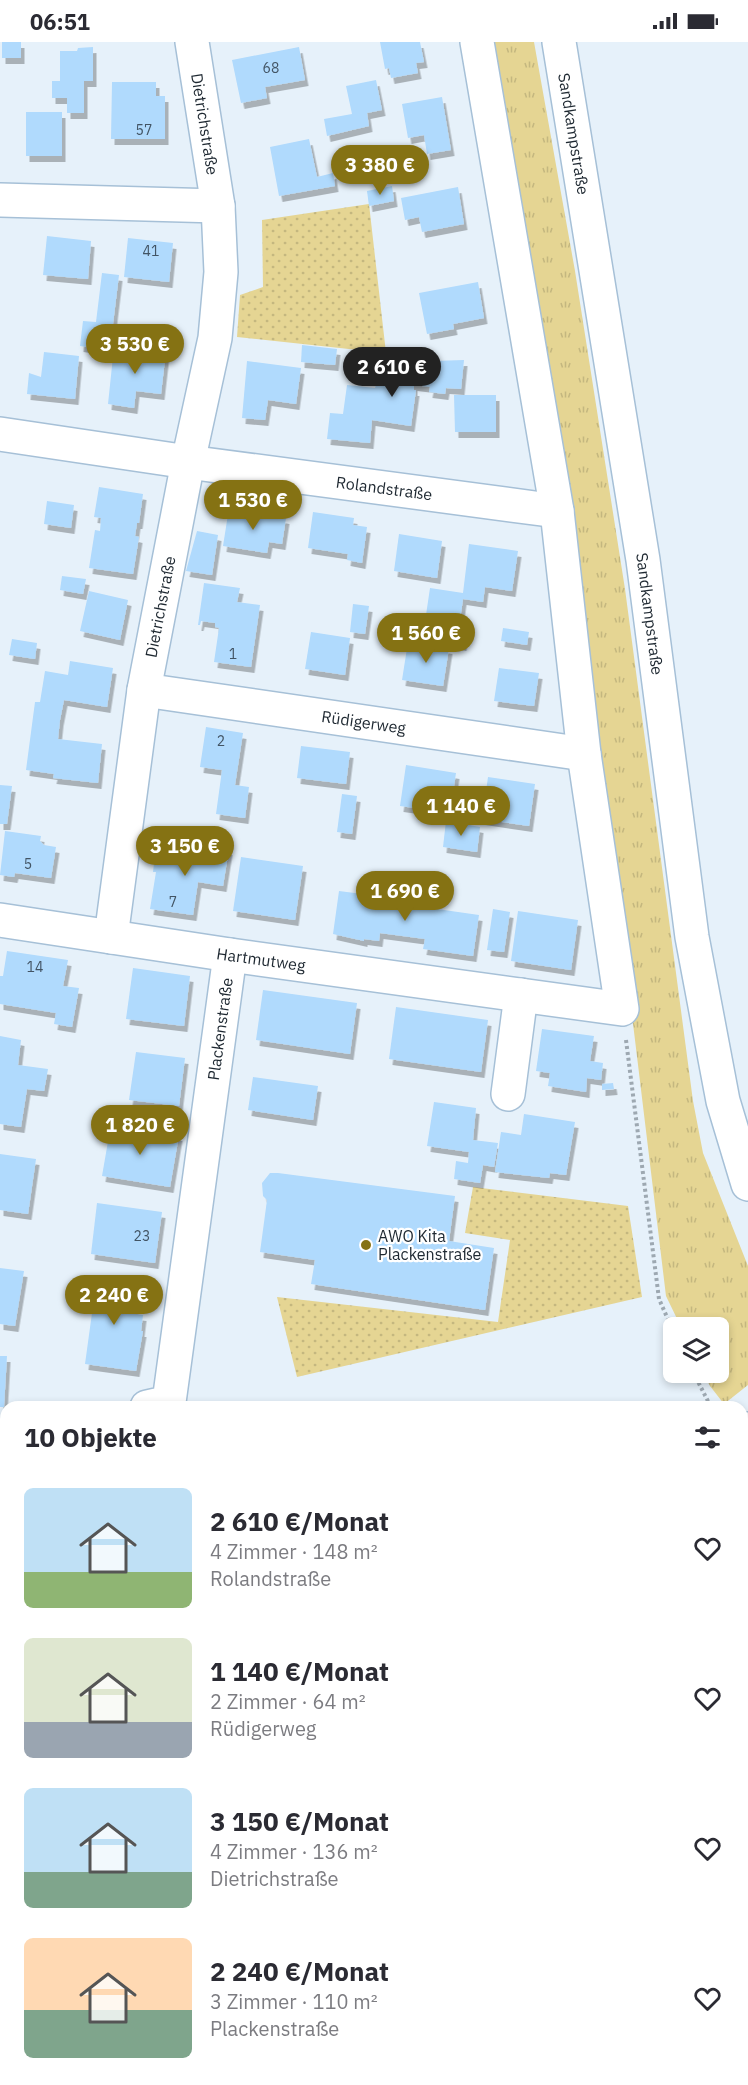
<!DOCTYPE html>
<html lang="de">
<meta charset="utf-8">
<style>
:root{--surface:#fff;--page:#f7f7f7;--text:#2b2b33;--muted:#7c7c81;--accent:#857213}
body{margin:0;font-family:"IBM Plex Sans",sans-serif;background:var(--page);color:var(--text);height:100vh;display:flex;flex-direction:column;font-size:22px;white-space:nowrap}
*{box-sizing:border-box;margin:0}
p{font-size:20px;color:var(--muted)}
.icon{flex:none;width:33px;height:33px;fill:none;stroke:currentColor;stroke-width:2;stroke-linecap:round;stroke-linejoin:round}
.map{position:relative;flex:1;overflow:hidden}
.drawer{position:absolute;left:0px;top:1359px;width:748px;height:684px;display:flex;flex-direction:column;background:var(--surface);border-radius:18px 18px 0 0;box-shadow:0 3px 9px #0003}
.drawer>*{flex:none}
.controls{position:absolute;left:663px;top:1275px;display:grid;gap:12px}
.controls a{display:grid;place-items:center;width:66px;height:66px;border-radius:9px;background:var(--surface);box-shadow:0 3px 9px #0003;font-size:30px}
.price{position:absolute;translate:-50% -51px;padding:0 14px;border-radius:21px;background:var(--accent);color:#fff;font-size:20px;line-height:39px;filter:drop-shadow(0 2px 3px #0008)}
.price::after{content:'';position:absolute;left:50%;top:36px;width:18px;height:14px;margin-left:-9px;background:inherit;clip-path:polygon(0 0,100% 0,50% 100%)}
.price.current{background:#222;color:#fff}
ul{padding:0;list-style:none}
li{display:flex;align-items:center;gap:18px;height:150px;padding:0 24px}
li span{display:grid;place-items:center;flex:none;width:168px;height:120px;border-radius:9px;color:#555}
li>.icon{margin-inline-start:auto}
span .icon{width:72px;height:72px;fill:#fffc;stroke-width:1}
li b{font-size:26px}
h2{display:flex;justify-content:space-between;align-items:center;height:72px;padding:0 24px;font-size:26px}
.status{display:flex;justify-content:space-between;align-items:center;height:42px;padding:0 30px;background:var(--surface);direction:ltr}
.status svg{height:16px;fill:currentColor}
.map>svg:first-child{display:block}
</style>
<div class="status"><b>06:51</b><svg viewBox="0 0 49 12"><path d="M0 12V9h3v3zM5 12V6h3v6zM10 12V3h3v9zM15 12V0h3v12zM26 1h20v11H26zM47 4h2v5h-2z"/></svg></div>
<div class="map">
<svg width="748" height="2043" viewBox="0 0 748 2043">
<defs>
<pattern id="grass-tufts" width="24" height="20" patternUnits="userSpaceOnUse" patternTransform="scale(1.5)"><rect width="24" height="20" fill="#e5d593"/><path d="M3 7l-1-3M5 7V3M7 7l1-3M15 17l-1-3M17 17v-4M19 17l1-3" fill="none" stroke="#c4b77f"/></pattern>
<pattern id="park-dots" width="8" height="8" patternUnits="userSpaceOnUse" patternTransform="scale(1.5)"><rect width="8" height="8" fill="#e5d593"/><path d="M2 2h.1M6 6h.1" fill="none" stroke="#c4b77f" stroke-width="1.8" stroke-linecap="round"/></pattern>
<filter id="shadow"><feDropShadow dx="3.5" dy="6" stdDeviation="0" flood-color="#0004"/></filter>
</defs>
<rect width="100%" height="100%" fill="#e6f1fa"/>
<!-- grass -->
<path fill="url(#grass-tufts)" d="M484,0H534L575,229L625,547L693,1059L703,1111L748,1224V1343L724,1362L710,1344L703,1331L718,1330V1286L681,1285L666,1254L631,965Z"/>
<!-- park -->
<g fill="url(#park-dots)">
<path d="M369,162L386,311L237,295L240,253L263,245L262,178Z"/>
<path d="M473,1145L628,1164L642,1255L297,1335L277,1255L498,1280L510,1198L465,1191Z"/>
</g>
<!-- building -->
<g fill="#b0dafd" filter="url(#shadow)">
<rect x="2" y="0" width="19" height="16"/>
<path d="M380,0H420L424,20L416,21L418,31L391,36L389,26L385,27Z"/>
<path d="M93,5V39H84V71H67V56H52V39H60V9H77L78,6Z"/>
<path d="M299,5L305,38L265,45L267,56L241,61L232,18Z"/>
<path d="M376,38L382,68L367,71L369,84L327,94L324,77L352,72L346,44Z"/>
<path d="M112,40H156V54H165V97H111Z"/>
<path d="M442,55L451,108L427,112L424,93L408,96L402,62Z"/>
<rect x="26" y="70" width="36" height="44"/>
<path d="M309,97L317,135L333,131L335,144L279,154L270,105Z"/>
<path d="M392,144L394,159L369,164L367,149Z"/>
<path d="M458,145L464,182L422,190L419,175L405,178L401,156Z"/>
<path d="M47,194L91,199L88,237L43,233Z"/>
<path d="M128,196L173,201L169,240L124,235Z"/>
<path d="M102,231L119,233L113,282L126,284L124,299L94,296L93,306L80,304L83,279L96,280Z"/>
<path d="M478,240L484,276L453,282L454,287L427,292L419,251Z"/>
<path d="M302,303L337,307L335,323L301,320Z"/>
<path d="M114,305L166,309L161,352L136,349L134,366L108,362Z"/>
<path d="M44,310L79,314L75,357L27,352L29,331L41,335Z"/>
<path d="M400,314L433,319L464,318L461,347L446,346L445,352L429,350L430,345L414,343V348H416L411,384L372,378L370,401L327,397L330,371L343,372L347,343L375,346L376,343L396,345Z"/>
<path d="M247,319L301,326L296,362L268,358L265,378L242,376Z"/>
<path d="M454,353H496V390H455Z"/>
<path d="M99,445L143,452L139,481H137L135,494L139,495L133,532L89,526L95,488L100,489L101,476L94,475Z"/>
<path d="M47,459L74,463L71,486L44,482Z"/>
<path d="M229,466L286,476L282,502L269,500L267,511L223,504Z"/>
<path d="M313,470L354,476L353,483L367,485L362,521L347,518L348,512L308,506Z"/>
<path d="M197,489L218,493L212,533L186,529Z"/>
<path d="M399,492L442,499L437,536L394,529Z"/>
<path d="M469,502L518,509L512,549L485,545L483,560L463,557L460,578L467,579L463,603L445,600L448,577L426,573L430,546L463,551Z"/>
<path d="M62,534L86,537L83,552L60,548Z"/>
<path d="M204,541L240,546L237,560L260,563L251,625L214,620L219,586L215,585V581L201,579L200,583H198Z"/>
<path d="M89,549L128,558L120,598L80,589Z"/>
<path d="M353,562L369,564L365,592L350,590Z"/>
<path d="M503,586L529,590L527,603L501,599Z"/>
<path d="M311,590L350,596L345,633L305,627Z"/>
<path d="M12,597L37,601L35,617L9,613Z"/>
<path d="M408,600L449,606L443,644L402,638Z"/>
<path d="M70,619L113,626L107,665L64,658L60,678L58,697L102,702L98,741L53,736L54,732L26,728L35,660H40L45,629L68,633Z"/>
<path d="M499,626L539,631L534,664L494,659Z"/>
<path d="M206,685L243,691L235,743L249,745L245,776L216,772L222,728L200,725Z"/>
<path d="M301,704L350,710L346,742L297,736Z"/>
<path d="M406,723L456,731L450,771L400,764Z"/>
<path d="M488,735L535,742L529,784L482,777Z"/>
<path d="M0,743L12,744L7,782H0Z"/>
<path d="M342,752L357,754L352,792L337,790Z"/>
<path d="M446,779L480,785L477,810L443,805Z"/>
<path d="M5,789L41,794L40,799L44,803L56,805L51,836L15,831L14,835L0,833Z"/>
<path d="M156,803L185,807L184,812L202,815L204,803L229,807L223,844L198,840L193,873L150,867L156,830H153Z"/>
<path d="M241,815L303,824L295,878L233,869Z"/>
<path d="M339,849L386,855L385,858L404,860L405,854L431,858L430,866L479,873L473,914L423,907L425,897L380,891L379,899L364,897V899L333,892Z"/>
<path d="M493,867L510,870L504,910L487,908Z"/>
<path d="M518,869L578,878L571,928L511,919Z"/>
<path d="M7,909L68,918L63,944L79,946L72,985L54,982L56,971L0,962V934H3Z"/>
<path d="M133,926L190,934L184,984L126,977Z"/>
<path d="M263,948L357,961L350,1012L256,998Z"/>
<path d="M396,965L488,978L481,1030L389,1017Z"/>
<path d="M542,987L594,994L590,1019L603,1021L601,1038L587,1036L586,1050L548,1044L550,1031L536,1029Z"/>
<path d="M0,994L21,998L18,1023L48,1027L44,1049L27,1047L21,1085L0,1082Z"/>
<path d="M136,1010L185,1016L179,1064L129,1058Z"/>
<path d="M253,1035L318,1044L313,1078L248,1068Z"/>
<path d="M613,1041L614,1047L602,1048V1042Z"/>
<path d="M434,1060L476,1066L473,1098L498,1101L494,1125L483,1123L480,1141L454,1137L456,1119L468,1121L469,1110L427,1104Z"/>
<path d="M524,1072L575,1080L566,1133L550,1131L549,1136L495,1130L501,1090L521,1093Z"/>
<path d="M111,1082L179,1093L170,1145L102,1134Z"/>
<path d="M0,1112L36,1117L28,1172L0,1168Z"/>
<path d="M270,1131H278L455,1154L449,1199L494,1206L485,1268L311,1242L315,1218L260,1210L267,1158L263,1154L262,1141Z"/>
<path d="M97,1161L162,1170L155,1221L91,1212Z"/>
<path d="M0,1226L24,1229L15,1284L0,1282Z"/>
<path d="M93,1237L137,1243L134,1272L143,1273L141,1289H143L136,1329L85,1322L92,1271H89Z"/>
<path d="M0,1314H7L4,1365H0Z"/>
<path d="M0,1778L6,1795V1823L0,1825Z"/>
<path d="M742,1872L748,1875V1950L742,1959Z"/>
<path d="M6,1959V1994L3,1995L0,1988V1961Z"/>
<path d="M40,2037H112V2043H41Z"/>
<path d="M270,2037H300L304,2043H263Z"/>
</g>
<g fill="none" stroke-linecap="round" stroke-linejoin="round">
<!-- minor casing -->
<g stroke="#a6c0d7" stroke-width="36">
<g id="minor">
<path id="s1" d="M559,0L643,518L692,895L723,1059L748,1142"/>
<path d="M0,158L218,164"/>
<path id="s2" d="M0,392L188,420L557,469"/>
<path id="s3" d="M144,648L584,712"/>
<path id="s4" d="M0,878L230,913L622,967L584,712L557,469L477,0"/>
<path id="s5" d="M111,895L144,648L188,420L215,296L221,230L218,164L192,0"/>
<path d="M508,1052L521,953"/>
<path id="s6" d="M147,1365L169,1360L230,913"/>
<path d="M742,1391L748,1387"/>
<path d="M0,1401L6,1399"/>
<path d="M0,1885L6,1883"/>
<path d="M212,2043L220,2037"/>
</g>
</g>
<!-- path -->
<g stroke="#9da8b1" stroke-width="4" stroke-dasharray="3 3" stroke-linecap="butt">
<path d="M626,998L659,1257L674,1291"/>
<path d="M693,1330L711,1365"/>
<path d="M742,1441L748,1439"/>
<path d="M361,2037L362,2043"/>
</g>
<!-- minor -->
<use href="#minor" stroke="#fff" stroke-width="33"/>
</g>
<!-- markers -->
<circle fill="#857213" stroke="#fff" stroke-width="2" cx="366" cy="1203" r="6"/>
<g text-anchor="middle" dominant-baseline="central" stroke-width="4.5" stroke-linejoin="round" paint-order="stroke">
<!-- number labels -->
<g font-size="14" fill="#425464">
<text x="271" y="26">68</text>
<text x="144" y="88">57</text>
<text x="151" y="209">41</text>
<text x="233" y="612">1</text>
<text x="221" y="699">2</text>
<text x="28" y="822">5</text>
<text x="173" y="860">7</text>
<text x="35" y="925">14</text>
<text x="142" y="1194">23</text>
</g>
<!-- street labels -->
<g font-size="16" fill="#1e2831" stroke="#fff">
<text transform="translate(205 82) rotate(81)">Dietrichstraße</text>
<text stroke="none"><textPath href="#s1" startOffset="93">Sandkampstraße</textPath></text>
<text stroke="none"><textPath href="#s2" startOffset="388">Rolandstraße</textPath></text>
<text stroke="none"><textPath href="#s5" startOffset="334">Dietrichstraße</textPath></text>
<text stroke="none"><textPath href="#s1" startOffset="579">Sandkampstraße</textPath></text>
<text stroke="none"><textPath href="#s3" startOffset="222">Rüdigerweg</textPath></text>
<text stroke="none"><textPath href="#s4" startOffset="264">Hartmutweg</textPath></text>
<text stroke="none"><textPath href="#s6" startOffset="399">Plackenstraße</textPath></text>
</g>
<!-- poi labels -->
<g font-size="16" fill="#1e2831" stroke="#fff" text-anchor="start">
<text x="378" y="1194">AWO Kita<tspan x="378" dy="18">Plackenstraße</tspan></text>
</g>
</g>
</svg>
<div class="controls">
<a><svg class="icon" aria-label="layers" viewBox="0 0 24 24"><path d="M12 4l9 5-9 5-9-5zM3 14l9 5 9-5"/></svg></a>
</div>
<b class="price" style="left:380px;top:154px">3 380 €</b>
<b class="price" style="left:135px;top:333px">3 530 €</b>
<b class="price current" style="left:392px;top:356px">2 610 €</b>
<b class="price" style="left:253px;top:489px">1 530 €</b>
<b class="price" style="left:426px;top:622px">1 560 €</b>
<b class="price" style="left:461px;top:795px">1 140 €</b>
<b class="price" style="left:185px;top:835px">3 150 €</b>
<b class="price" style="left:405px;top:880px">1 690 €</b>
<b class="price" style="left:140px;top:1114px">1 820 €</b>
<b class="price" style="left:114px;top:1284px">2 240 €</b>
<section class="drawer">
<h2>10 Objekte<svg class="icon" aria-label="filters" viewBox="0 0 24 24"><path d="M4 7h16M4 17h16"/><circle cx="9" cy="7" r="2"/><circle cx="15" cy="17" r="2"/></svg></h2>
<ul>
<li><span style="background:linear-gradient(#bfe0f5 70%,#8fb573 0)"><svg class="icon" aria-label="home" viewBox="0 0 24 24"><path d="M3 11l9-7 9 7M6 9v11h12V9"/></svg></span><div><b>2 610 €/Monat</b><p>4 Zimmer · 148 m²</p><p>Rolandstraße</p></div><svg class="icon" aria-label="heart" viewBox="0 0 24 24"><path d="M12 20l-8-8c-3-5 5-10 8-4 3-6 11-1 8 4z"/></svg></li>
<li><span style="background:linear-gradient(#dfe7d0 70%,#9aa5b1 0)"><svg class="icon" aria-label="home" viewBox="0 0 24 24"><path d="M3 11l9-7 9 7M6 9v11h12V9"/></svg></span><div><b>1 140 €/Monat</b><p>2 Zimmer · 64 m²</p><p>Rüdigerweg</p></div><svg class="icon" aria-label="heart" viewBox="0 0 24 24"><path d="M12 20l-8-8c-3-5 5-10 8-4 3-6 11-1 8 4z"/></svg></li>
<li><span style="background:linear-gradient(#bfe0f5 70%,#7fa58c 0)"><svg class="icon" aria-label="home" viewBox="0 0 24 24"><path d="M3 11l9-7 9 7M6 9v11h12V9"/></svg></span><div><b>3 150 €/Monat</b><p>4 Zimmer · 136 m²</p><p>Dietrichstraße</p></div><svg class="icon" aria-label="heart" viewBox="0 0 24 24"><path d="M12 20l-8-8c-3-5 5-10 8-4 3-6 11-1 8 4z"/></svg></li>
<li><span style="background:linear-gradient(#ffd9b3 60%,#7fa58c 0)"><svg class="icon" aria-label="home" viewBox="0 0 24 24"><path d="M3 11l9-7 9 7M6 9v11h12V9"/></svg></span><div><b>2 240 €/Monat</b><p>3 Zimmer · 110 m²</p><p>Plackenstraße</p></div><svg class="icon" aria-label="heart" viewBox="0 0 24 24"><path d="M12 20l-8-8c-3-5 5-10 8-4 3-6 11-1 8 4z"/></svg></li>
</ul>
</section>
</div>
